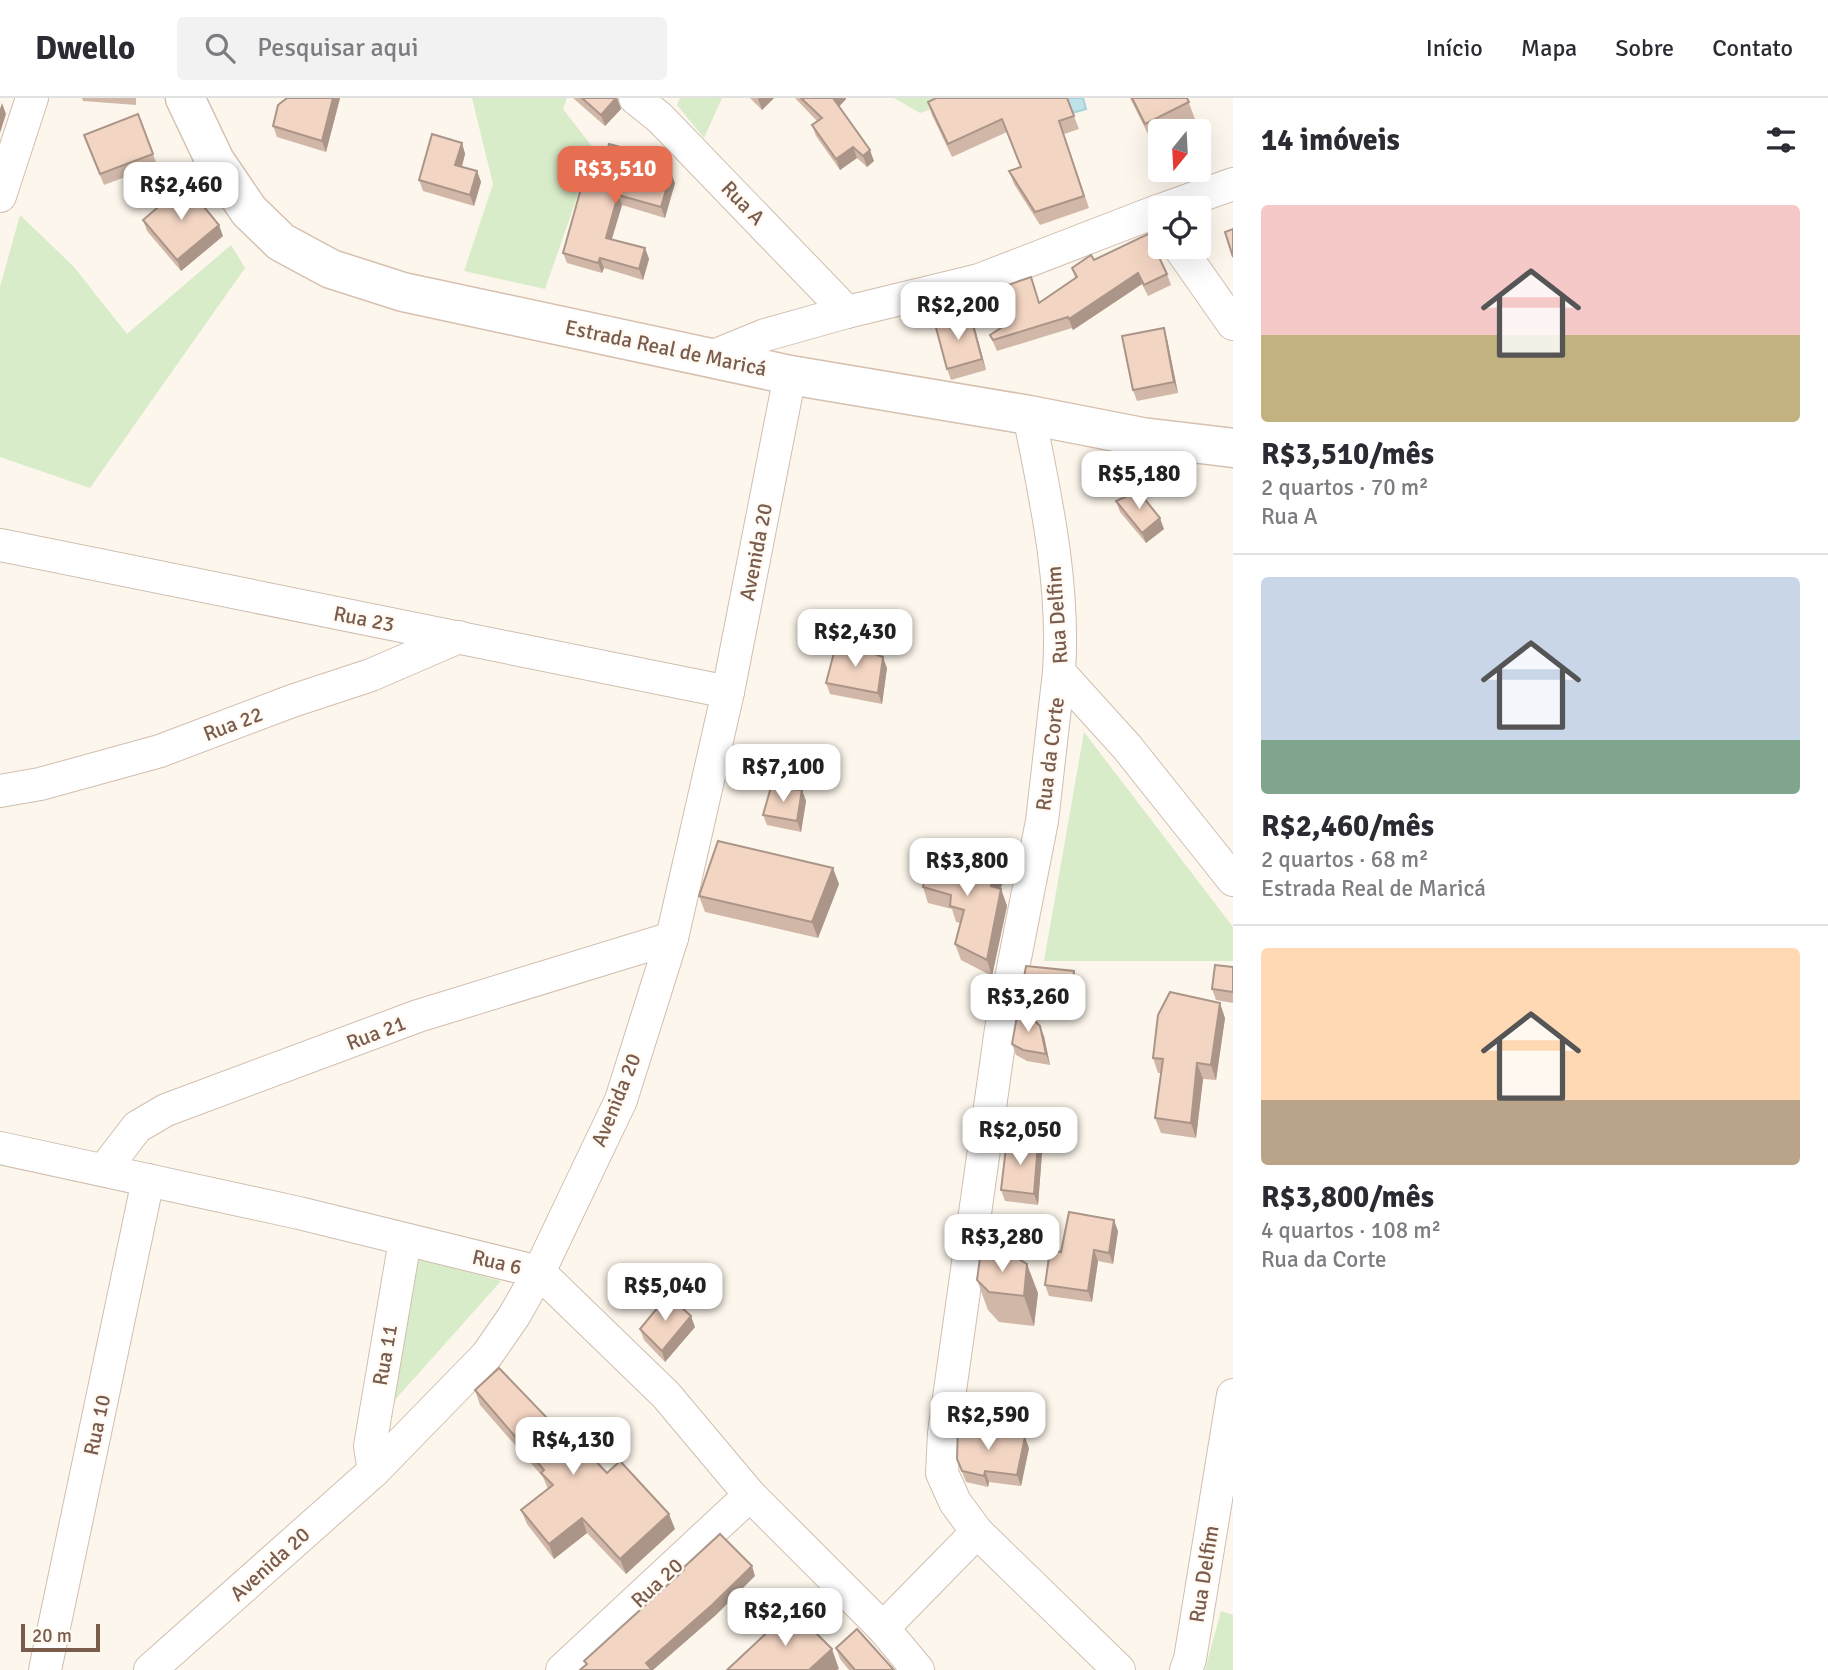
<!DOCTYPE html>
<html lang="pt">
<meta charset="utf-8">
<style>
:root{--surface:#fff;--page:#f2f2f3;--text:#2b2b33;--muted:#7c7c81;--line:#e1e1e2;--accent:#e76f51}
body{margin:0;font-family:Signika,sans-serif;background:var(--page);color:var(--text);height:100vh;display:flex;flex-direction:column;font-size:26px;white-space:nowrap}
*{box-sizing:border-box;margin:0}
p{font-size:23px;color:var(--muted)}
.icon{flex:none;width:38px;height:38px;fill:none;stroke:currentColor;stroke-width:2;stroke-linecap:round;stroke-linejoin:round}
.map{position:relative;flex:1;overflow:hidden}
.drawer{display:flex;flex-direction:column;background:var(--surface);width:595px}
.drawer>*{flex:none}
.needle{width:46px;rotate:198deg}
.controls{position:absolute;left:1148px;top:21px;display:grid;gap:14px}
.controls a{display:grid;place-items:center;width:63px;height:63px;border-radius:7px;background:var(--surface);box-shadow:0 7px 28px #0002;font-size:35px}
.scale{position:absolute;left:21px;bottom:18px;width:79px;box-sizing:border-box;padding-left:7px;border:4px solid #7a5c4d;border-top:0;font-size:19px;line-height:24px;white-space:nowrap;color:#7a5c4d;-webkit-text-stroke:5px #fffaf3;paint-order:stroke}
.price{position:absolute;translate:-50% -60px;padding:0 16px;border-radius:14px;background:#fff;color:#222;font-size:23px;line-height:46px;filter:drop-shadow(0 2px 4px #0008)}
.price::after{content:'';position:absolute;left:50%;top:42px;width:21px;height:16px;margin-left:-10px;background:inherit;clip-path:polygon(0 0,100% 0,50% 100%)}
.price.selected{background:var(--accent);color:#fff}
ul{padding:0;list-style:none}
li{display:grid;align-content:center;gap:14px;height:371px;padding:0 28px}
li+li{border-top:2px solid var(--line)}
li span{display:grid;place-items:center;height:217px;border-radius:7px;color:#555}
li>.icon{margin-inline-start:auto}
span .icon{width:126px;height:126px;fill:#fffc;stroke-width:1}
li b{font-size:30px}
h2{display:flex;justify-content:space-between;align-items:center;height:84px;padding:0 28px;font-size:30px}
header{display:flex;align-items:center;gap:42px;box-sizing:border-box;height:98px;padding:0 35px;background:var(--surface);border-bottom:2px solid var(--line)}
header strong{font-size:33px}
nav{display:flex;gap:38px;margin-inline-start:auto;font-size:24px}
.search{width:490px;height:63px;background:var(--page);display:flex;align-items:center;gap:18px;box-sizing:border-box;padding:0 24px;border-radius:7px;color:var(--muted);font-size:26px}
main{display:flex;flex:1;min-height:0}
.map>svg:first-child{display:block}
</style>
<header>
<strong>Dwello</strong>
<div class="search"><svg class="icon" aria-label="search" viewBox="0 0 24 24"><circle cx="10" cy="10" r="6"/><path d="M15 15l6 6"/></svg>Pesquisar aqui</div>
<nav><a>Início</a><a>Mapa</a><a>Sobre</a><a>Contato</a></nav>
</header>
<main>
<div class="map">
<svg width="1233" height="1572" viewBox="0 0 1233 1572">
<rect width="100%" height="100%" fill="#fdf6ec"/>
<!-- green -->
<g fill="#d8ecc9">
<path d="M472,0H567L563,11L594,51L545,191L464,173L493,86Z"/>
<path d="M680,0H722L704,40L677,7Z"/>
<path d="M894,0H964L920,15Z"/>
<path d="M20,117L74,169L127,236L231,147L245,170L90,390L0,359V189Z"/>
<path d="M1084,634L1233,829V863H1044Z"/>
<path d="M415,1159L501,1183L385,1313Z"/>
<path d="M1221,1513L1233,1517V1572H1205Z"/>
</g>
<!-- water -->
<path fill="#bfe3e8" stroke="#a5d3da" stroke-width="2" d="M1067,0H1083L1086,11L1072,15Z"/>
<g fill="none" stroke-linecap="round" stroke-linejoin="round">
<!-- minor casing -->
<g stroke="#d1beb0" stroke-width="34">
<g id="minor">
<path d="M635,0L660,20L847,214"/>
<path d="M0,98L32,0"/>
<path d="M1166,110L1233,86"/>
<path d="M1179,149L1233,226"/>
<path d="M711,259L765,237L847,214L979,182L1160,112"/>
<path d="M1029,317C1046,401 1065,488 1059,574L1127,649L1233,782"/>
<path d="M0,447L728,594"/>
<path d="M1059,574L1042,723L1001,931L944,1335L942,1375L955,1404L977,1434L1119,1572"/>
<path d="M0,693L40,686L160,653L292,603L371,577L459,539"/>
<path d="M0,1050L299,1115L539,1174L666,1297L750,1397L883,1530L918,1572"/>
<path d="M104,1072L137,1029L166,1012L418,918L672,840"/>
<path d="M374,1373L370,1348L405,1142"/>
<path d="M883,1530L977,1434"/>
<path d="M45,1572L148,1082"/>
<path d="M150,1572L374,1373L487,1257L514,1218L539,1174L621,1002L672,840L728,594L790,277"/>
<path d="M562,1572L750,1397"/>
<path d="M1186,1572L1190,1561L1233,1297"/>
</g>
</g>
<!-- secondary casing -->
<g stroke="#d6c0b0" stroke-width="41">
<path id="secondary" d="M185,0L215,63L249,113L281,144L331,171L403,194L790,277L1029,317L1142,339L1233,350"/>
</g>
<!-- minor -->
<use href="#minor" stroke="#fff" stroke-width="32"/>
<!-- secondary -->
<use href="#secondary" stroke="#fff" stroke-width="38"/>
</g>
<!-- wall -->
<g fill="#d1b7a8">
<path d="M82,0H136V7L83,3Z"/>
<path d="M340,0L326,54L277,39L273,28Z"/>
<path d="M573,0H617L621,11L605,28Z"/>
<path d="M750,0H774L762,12Z"/>
<path d="M795,0H846V1L839,8L874,63L867,69L857,60L840,72L816,38L812,27L817,23Z"/>
<path d="M1067,0L1079,31L1064,36L1089,110L1040,127L1014,86L1009,73L1021,69L1007,34L952,59L932,17L928,4Z"/>
<path d="M1130,0H1187L1195,21L1169,33H1160V37L1151,42Z"/>
<path d="M138,16L157,67L104,87L84,37Z"/>
<path d="M462,45L465,56L462,69L477,73L481,84L474,108L423,93L419,82Z"/>
<path d="M660,60L664,70V73L675,85L665,120L622,107L612,141L645,150L649,161L643,182L604,170L602,175L567,165L563,155L596,91Z"/>
<path d="M143,122L223,138L181,173L147,133Z"/>
<path d="M1094,162L1167,176L1171,187L1148,198L1142,186L1073,232L1072,230L997,253L990,237L1075,180L1072,170Z"/>
<path d="M974,227L986,272L951,282L947,271Z"/>
<path d="M1167,241L1178,295L1137,303L1133,292Z"/>
<path d="M1116,403L1164,431L1146,445L1120,414Z"/>
<path d="M887,570L882,606L830,596L826,585Z"/>
<path d="M802,692L806,703L801,734L767,727L763,717Z"/>
<path d="M996,770L1002,786L1001,791L1007,808L992,878L961,862L955,846L961,825L956,824L952,811L928,805L923,789Z"/>
<path d="M839,786L818,840L705,814L699,798Z"/>
<path d="M1233,869V905L1216,902L1212,891Z"/>
<path d="M1074,873L1078,884L1074,908L1025,907L1021,897Z"/>
<path d="M1225,920L1216,982L1203,981L1196,1040L1161,1035L1155,1020L1161,975H1158L1153,960Z"/>
<path d="M1044,938L1050,967L1027,963L1016,957L1012,946Z"/>
<path d="M1038,1045L1042,1055L1038,1107L1005,1103L1001,1092Z"/>
<path d="M1118,1133L1113,1166L1098,1163L1092,1204L1049,1198L1045,1187Z"/>
<path d="M977,1182L1038,1195L1034,1228L999,1224L988,1212Z"/>
<path d="M695,1229L665,1264L644,1242L640,1231Z"/>
<path d="M475,1292L572,1346L675,1431L626,1476L587,1435L554,1461L527,1426L521,1412L548,1391L543,1379L480,1307Z"/>
<path d="M1029,1350L1021,1388L989,1384L988,1389L966,1384L957,1361Z"/>
<path d="M836,1550L894,1572H849L840,1561Z"/>
</g>
<!-- shaded-wall -->
<g fill="#aa9588">
<path d="M333,0H340L326,54L322,43Z"/>
<path d="M617,0L621,11L605,28L601,17Z"/>
<path d="M759,0H774L762,12L758,1Z"/>
<path d="M833,0H846V1L837,11Z"/>
<path d="M2,5L6,16L0,35V11Z"/>
<path d="M462,45L465,56L459,78L455,67Z"/>
<path d="M853,49L857,60L840,72L836,61Z"/>
<path d="M870,52L874,63L867,69L863,58Z"/>
<path d="M660,60L664,70L661,81L658,71Z"/>
<path d="M477,73L481,84L474,108L470,97Z"/>
<path d="M671,75L675,85L665,120L661,109Z"/>
<path d="M618,97L622,107L609,150L606,140Z"/>
<path d="M219,127L223,138L181,173L177,162Z"/>
<path d="M645,150L649,161L643,182L639,171Z"/>
<path d="M600,160L604,170L602,175L598,165Z"/>
<path d="M1138,175L1142,186L1073,232L1069,221Z"/>
<path d="M970,216L974,227L986,272L982,261Z"/>
<path d="M1164,230L1167,241L1178,295L1174,284Z"/>
<path d="M1160,420L1164,431L1146,445L1142,435Z"/>
<path d="M883,559L887,570L882,606L878,595Z"/>
<path d="M802,692L806,703L801,734L797,723Z"/>
<path d="M833,770L839,786L818,840L812,824Z"/>
<path d="M996,770L1002,786L996,804L991,788Z"/>
<path d="M1001,791L1007,808L992,878L987,862Z"/>
<path d="M1074,873L1078,884L1074,908L1070,897Z"/>
<path d="M1220,905L1225,920L1216,982L1211,967Z"/>
<path d="M1040,928L1044,938L1050,967L1046,956Z"/>
<path d="M1197,965L1203,981L1196,1040L1191,1025Z"/>
<path d="M1038,1045L1042,1055L1038,1107L1034,1096Z"/>
<path d="M1114,1122L1118,1133L1113,1166L1109,1155Z"/>
<path d="M1094,1152L1098,1163L1092,1204L1088,1193Z"/>
<path d="M1027,1166L1038,1195L1034,1228L1024,1198Z"/>
<path d="M691,1218L695,1229L665,1264L662,1253Z"/>
<path d="M1025,1339L1029,1350L1021,1388L1017,1377Z"/>
<path d="M985,1373L989,1384L988,1389L984,1378Z"/>
<path d="M669,1416L675,1431L626,1476L620,1461Z"/>
<path d="M582,1420L587,1435L554,1461L549,1446Z"/>
<path d="M752,1468L755,1478L716,1517L653,1572H648L646,1565Z"/>
<path d="M832,1551L839,1571L837,1572H809Z"/>
</g>
<!-- building -->
<g fill="#f3d5c3" stroke="#aa9588" stroke-width="2">
<path d="M287,0H333L322,43L273,28L278,7Z"/>
<path d="M582,0H616L601,17Z"/>
<path d="M801,0H833L870,52L863,58L853,49L836,61L812,27L822,20Z"/>
<path d="M936,0H1067L1074,18L1059,23L1084,98L1035,114L1009,73L1021,69L1002,21L948,46L928,4Z"/>
<path d="M1132,0H1187L1189,4L1145,26Z"/>
<path d="M138,16L153,56L100,76L84,37Z"/>
<path d="M432,36L462,45L455,67L477,73L470,97L419,82Z"/>
<path d="M609,46L660,60L658,71L671,75L661,109L618,97L606,140L645,150L639,171L600,160L598,165L563,155L582,87L596,91Z"/>
<path d="M185,86L219,127L177,162L143,122Z"/>
<path d="M1233,131V159L1225,134Z"/>
<path d="M1148,136L1167,176L1144,187L1138,175L1069,221L1068,219L993,242L990,237L1013,222L1002,189L1031,179L1039,205L1077,179L1072,170L1091,157L1094,162Z"/>
<path d="M970,216L982,261L947,271L935,226Z"/>
<path d="M1164,230L1174,284L1133,292L1122,238Z"/>
<path d="M1138,393L1160,420L1142,435L1116,403Z"/>
<path d="M836,547L852,548L883,559L878,595L826,585Z"/>
<path d="M771,689L802,692L797,723L763,717Z"/>
<path d="M718,743L833,770L812,824L699,798Z"/>
<path d="M932,752L996,770L991,788L1001,791L987,862L955,846L964,812L950,808L951,797L923,789Z"/>
<path d="M1215,867L1233,869V894L1212,891Z"/>
<path d="M1026,868L1074,873L1070,897H1021Z"/>
<path d="M1170,894L1220,905L1211,967L1197,965L1191,1025L1155,1020L1163,961L1153,960L1158,917Z"/>
<path d="M1019,907L1040,928L1046,956L1023,952L1012,946Z"/>
<path d="M1007,1041L1038,1045L1034,1096L1001,1092Z"/>
<path d="M1069,1114L1114,1122L1109,1155L1094,1152L1088,1193L1045,1187L1050,1152L1061,1154Z"/>
<path d="M981,1153L1014,1158L1027,1166L1024,1198L989,1194L977,1182Z"/>
<path d="M668,1197L691,1218L662,1253L640,1231Z"/>
<path d="M499,1270L572,1346L576,1342L607,1375L620,1363L669,1416L620,1461L582,1420L549,1446L521,1412L553,1387L541,1375L544,1372L475,1292Z"/>
<path d="M958,1327L994,1335L1025,1339L1017,1377L985,1373L984,1378L962,1373L957,1361Z"/>
<path d="M720,1436L752,1468L712,1507L646,1565L652,1572H580L587,1566L584,1563L684,1472L683,1470Z"/>
<path d="M792,1511L832,1551L809,1572H727Z"/>
<path d="M857,1531L894,1572H855L836,1550Z"/>
</g>
<g text-anchor="middle" dominant-baseline="central" stroke-width="5" stroke-linejoin="round" paint-order="stroke">
<!-- street labels -->
<g font-size="21" fill="#7a5c4d" stroke="#fffaf3">
<text transform="translate(743 105) rotate(46)">Rua A</text>
<text transform="translate(666 250) rotate(12)">Estrada Real de Maricá</text>
<text transform="translate(756 454) rotate(-79)">Avenida 20</text>
<text transform="translate(1057 517) rotate(-94)">Rua Delfim</text>
<text transform="translate(364 521) rotate(11)">Rua 23</text>
<text transform="translate(233 626) rotate(-21)">Rua 22</text>
<text transform="translate(1050 656) rotate(-83)">Rua da Corte</text>
<text transform="translate(376 935) rotate(-21)">Rua 21</text>
<text transform="translate(616 1002) rotate(-68)">Avenida 20</text>
<text transform="translate(497 1164) rotate(13)">Rua 6</text>
<text transform="translate(385 1257) rotate(-80)">Rua 11</text>
<text transform="translate(97 1327) rotate(-78)">Rua 10</text>
<text transform="translate(270 1466) rotate(-42)">Avenida 20</text>
<text transform="translate(1204 1476) rotate(-81)">Rua Delfim</text>
<text transform="translate(657 1485) rotate(-43)">Rua 20</text>
</g>
</g>
</svg>
<div class="controls">
<a><svg class="needle" viewBox="-14 -14 28 28"><path d="M0-13l5 13h-10z" fill="#e53935"/><path d="M0 13l5-13h-10z" fill="#7c7c81"/></svg></a>
<a><svg class="icon" aria-label="locate" viewBox="0 0 24 24"><circle cx="12" cy="12" r="6"/><path d="M12 2v4M12 18v4M2 12h4M18 12h4"/></svg></a>
</div>
<div class="scale">20 m</div>
<b class="price selected" style="left:615px;top:108px">R$3,510</b>
<b class="price" style="left:181px;top:124px">R$2,460</b>
<b class="price" style="left:958px;top:244px">R$2,200</b>
<b class="price" style="left:1139px;top:413px">R$5,180</b>
<b class="price" style="left:855px;top:571px">R$2,430</b>
<b class="price" style="left:783px;top:706px">R$7,100</b>
<b class="price" style="left:967px;top:800px">R$3,800</b>
<b class="price" style="left:1028px;top:936px">R$3,260</b>
<b class="price" style="left:1020px;top:1069px">R$2,050</b>
<b class="price" style="left:1002px;top:1176px">R$3,280</b>
<b class="price" style="left:665px;top:1225px">R$5,040</b>
<b class="price" style="left:988px;top:1354px">R$2,590</b>
<b class="price" style="left:573px;top:1379px">R$4,130</b>
<b class="price" style="left:785px;top:1550px">R$2,160</b>
</div>
<section class="drawer">
<h2>14 imóveis<svg class="icon" aria-label="filters" viewBox="0 0 24 24"><path d="M4 7h16M4 17h16"/><circle cx="9" cy="7" r="2"/><circle cx="15" cy="17" r="2"/></svg></h2>
<ul>
<li><span style="background:linear-gradient(#f6c9c9 60%,#c2b280 0)"><svg class="icon" aria-label="home" viewBox="0 0 24 24"><path d="M3 11l9-7 9 7M6 9v11h12V9"/></svg></span><div><b>R$3,510/mês</b><p>2 quartos · 70 m²</p><p>Rua A</p></div></li>
<li><span style="background:linear-gradient(#c9d6e8 75%,#7fa58c 0)"><svg class="icon" aria-label="home" viewBox="0 0 24 24"><path d="M3 11l9-7 9 7M6 9v11h12V9"/></svg></span><div><b>R$2,460/mês</b><p>2 quartos · 68 m²</p><p>Estrada Real de Maricá</p></div></li>
<li><span style="background:linear-gradient(#ffd9b3 70%,#b9a48a 0)"><svg class="icon" aria-label="home" viewBox="0 0 24 24"><path d="M3 11l9-7 9 7M6 9v11h12V9"/></svg></span><div><b>R$3,800/mês</b><p>4 quartos · 108 m²</p><p>Rua da Corte</p></div></li>
</ul>
</section>
</main>
